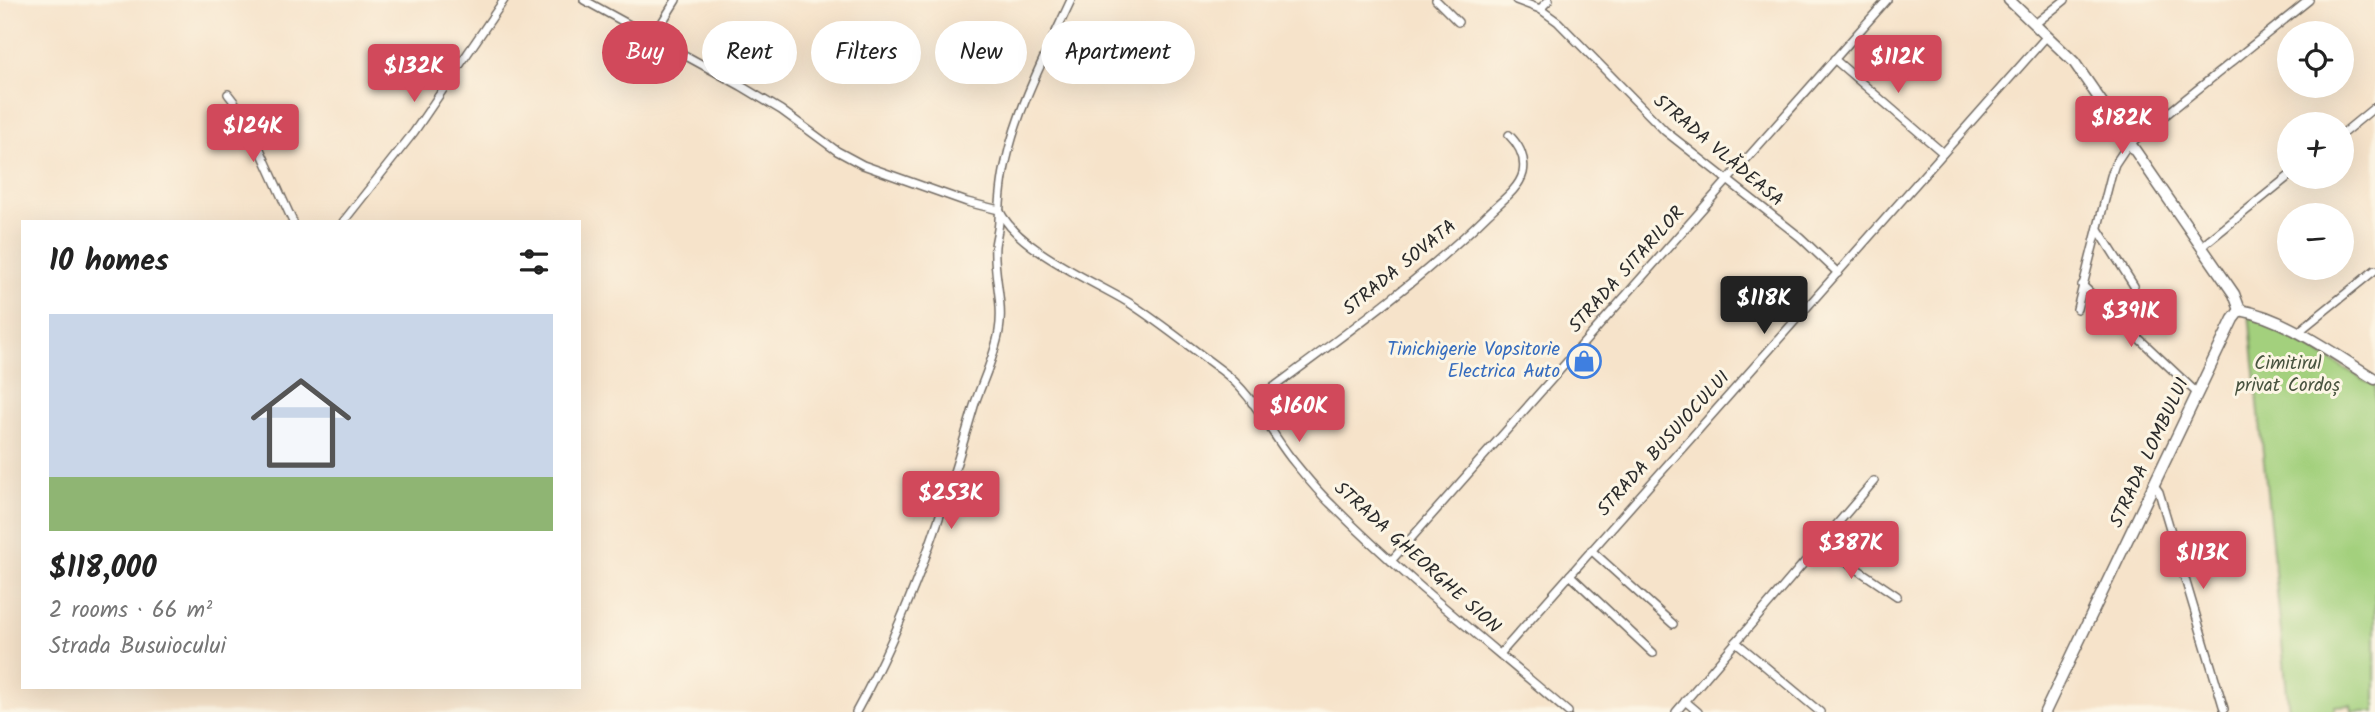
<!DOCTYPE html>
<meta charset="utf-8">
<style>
:root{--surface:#fff;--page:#f6f6f6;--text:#222;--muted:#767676;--accent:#d1495b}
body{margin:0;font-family:Kalam,sans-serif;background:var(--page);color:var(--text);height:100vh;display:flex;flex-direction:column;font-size:26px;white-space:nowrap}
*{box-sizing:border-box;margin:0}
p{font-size:23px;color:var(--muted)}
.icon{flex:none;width:38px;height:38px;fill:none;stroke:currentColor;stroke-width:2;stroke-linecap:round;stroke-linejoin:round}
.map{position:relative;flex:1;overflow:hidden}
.details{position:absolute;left:21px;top:220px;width:560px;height:469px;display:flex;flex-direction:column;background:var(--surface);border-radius:0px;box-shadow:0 7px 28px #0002}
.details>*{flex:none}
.banner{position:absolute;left:602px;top:21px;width:665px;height:63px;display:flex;gap:14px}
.controls{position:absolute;left:2277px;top:21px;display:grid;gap:14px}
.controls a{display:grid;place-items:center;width:77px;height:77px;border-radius:50%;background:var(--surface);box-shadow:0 7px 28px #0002;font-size:35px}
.price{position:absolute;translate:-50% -60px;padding:0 16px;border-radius:7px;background:var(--accent);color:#fff;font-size:23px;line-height:46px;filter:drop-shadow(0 2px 4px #0008)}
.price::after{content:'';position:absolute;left:50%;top:42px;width:21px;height:16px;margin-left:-10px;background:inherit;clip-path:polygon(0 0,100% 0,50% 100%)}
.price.on{background:#222;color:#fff}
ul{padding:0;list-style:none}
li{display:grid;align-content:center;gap:14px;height:371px;padding:0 28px}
li span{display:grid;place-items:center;height:217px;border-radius:0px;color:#555}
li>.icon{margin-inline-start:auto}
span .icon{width:126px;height:126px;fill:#fffc;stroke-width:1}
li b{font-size:30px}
h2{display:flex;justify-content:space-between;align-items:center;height:84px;padding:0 28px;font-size:30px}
.chip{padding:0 24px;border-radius:32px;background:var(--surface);box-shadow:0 7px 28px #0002;font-size:24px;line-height:63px}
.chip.on{background:var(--accent);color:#fff}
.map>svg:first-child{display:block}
</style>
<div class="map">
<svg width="2375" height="712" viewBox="0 0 2375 712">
<rect width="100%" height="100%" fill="#fcf5e5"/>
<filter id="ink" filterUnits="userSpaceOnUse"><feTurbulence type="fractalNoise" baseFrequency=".0143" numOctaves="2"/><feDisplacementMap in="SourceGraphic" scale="14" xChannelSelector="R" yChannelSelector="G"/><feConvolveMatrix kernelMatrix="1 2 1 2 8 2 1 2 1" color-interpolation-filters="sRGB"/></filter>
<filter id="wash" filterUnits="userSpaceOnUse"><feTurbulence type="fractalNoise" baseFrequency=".00686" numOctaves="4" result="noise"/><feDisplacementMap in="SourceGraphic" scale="28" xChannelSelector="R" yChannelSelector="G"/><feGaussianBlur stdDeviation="1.57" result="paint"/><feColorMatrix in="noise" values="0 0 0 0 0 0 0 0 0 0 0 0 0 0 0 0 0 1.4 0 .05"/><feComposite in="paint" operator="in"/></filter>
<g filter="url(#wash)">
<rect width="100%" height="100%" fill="#f6e3ca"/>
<!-- green -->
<path fill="#a3d07d" stroke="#677e54" stroke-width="2" d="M2249,313L2375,386V712H2352L2351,705L2335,706V712H2289Z"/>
</g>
<g filter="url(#ink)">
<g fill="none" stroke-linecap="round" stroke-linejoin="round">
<!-- minor casing -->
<g stroke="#726b63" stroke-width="10">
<g id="minor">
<path d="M584,0L741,86L781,110L837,151L863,165L967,202L999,210"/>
<path d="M1436,0L1458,22"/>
<path d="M1516,0L1540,9L1558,22L1665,131L1800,237L1838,273"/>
<path d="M1540,9L1549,0"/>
<path d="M2035,24L2065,0"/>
<path d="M653,37L676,0"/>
<path d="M1834,59L1943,153"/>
<path d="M228,94L245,116L293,222"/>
<path d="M2342,134L2375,107"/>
<path d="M999,210C1018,250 1093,281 1131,304C1162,324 1191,348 1221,370C1251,392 1268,428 1290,457C1303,473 1317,491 1332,505C1406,579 1489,644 1568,712"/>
<path d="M343,222L414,132L504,0"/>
<path d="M2098,229L2134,286"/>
<path d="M2201,247L2289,176"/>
<path d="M2082,285L2198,394"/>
<path d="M2077,309L2111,176L2115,164L2127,146L2309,0"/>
<path d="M2297,333L2375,270"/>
<path d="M1252,403C1333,343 1417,284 1489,213C1500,202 1519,189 1523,173C1526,158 1519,145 1509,135"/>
<path d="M2154,485L2159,492L2224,709"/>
<path d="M1820,544L1897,596"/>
<path d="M1591,550L1673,624"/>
<path d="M1391,561L1887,0"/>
<path d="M1570,575L1653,653"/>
<path d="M1736,642L1820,712"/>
<path d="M1500,654L2047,36"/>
<path d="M1685,701L1698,712"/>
<path d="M856,712C909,616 943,512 974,406C982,382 995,356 999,331C1004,303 993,274 995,246C996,237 999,229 999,220C1000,200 1001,182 1006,162C1018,106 1047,52 1071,0"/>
<path d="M1676,712L1874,481"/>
</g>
</g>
<!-- tertiary casing -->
<g stroke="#726b63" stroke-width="13">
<g id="tertiary">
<path d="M2009,0L2074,62L2234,294L2240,310"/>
<path d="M2240,310C2286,318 2335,355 2375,379"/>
<path d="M2045,712L2233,319L2240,310"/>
</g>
</g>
<!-- minor -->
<use href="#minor" stroke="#fff" stroke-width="7"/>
<!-- tertiary -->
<use href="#tertiary" stroke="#fff" stroke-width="10"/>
</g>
</g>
<!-- icons -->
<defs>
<g id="shop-ring" transform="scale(1.75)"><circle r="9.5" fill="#fcf5e5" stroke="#3f7fe0" stroke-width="1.5"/><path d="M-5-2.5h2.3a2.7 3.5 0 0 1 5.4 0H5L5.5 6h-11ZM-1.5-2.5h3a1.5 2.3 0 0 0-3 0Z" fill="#3f7fe0"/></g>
</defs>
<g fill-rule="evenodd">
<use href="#shop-ring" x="1584" y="361"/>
</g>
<g text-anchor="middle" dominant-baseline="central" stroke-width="6" stroke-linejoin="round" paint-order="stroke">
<!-- street labels -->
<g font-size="19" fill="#2b2b2b" stroke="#fcf5e5">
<text transform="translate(1718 151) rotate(40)">STRADA VLĂDEASA</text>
<text transform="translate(1400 268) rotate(-39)">STRADA SOVATA</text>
<text transform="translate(1627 270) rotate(-48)">STRADA SITARILOR</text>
<text transform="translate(1664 444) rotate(-48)">STRADA BUSUIOCULUI</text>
<text transform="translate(2150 453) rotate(-65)">STRADA LOMBULUI</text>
<text transform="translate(1417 558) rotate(42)">STRADA GHEORGHE SION</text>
</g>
<!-- shop labels -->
<g font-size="19" fill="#366cbe" stroke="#fcf5e5" text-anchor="end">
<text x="1560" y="350">Tinichigerie Vopsitorie<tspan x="1560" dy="22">Electrica Auto</tspan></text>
</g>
<!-- park labels -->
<g font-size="19" fill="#495440" stroke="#fcf5e5">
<text x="2288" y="364">Cimitirul<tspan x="2288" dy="22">privat Cordoș</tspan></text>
</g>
</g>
</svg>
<div class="controls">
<a><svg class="icon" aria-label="locate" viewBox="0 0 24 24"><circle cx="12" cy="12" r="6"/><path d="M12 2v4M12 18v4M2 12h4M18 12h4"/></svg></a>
<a>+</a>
<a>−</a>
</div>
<b class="price" style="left:1898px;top:95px">$112K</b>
<b class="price" style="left:414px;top:104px">$132K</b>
<b class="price" style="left:2122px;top:156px">$182K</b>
<b class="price" style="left:253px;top:164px">$124K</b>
<b class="price on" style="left:1764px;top:336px">$118K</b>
<b class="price" style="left:2131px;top:349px">$391K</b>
<b class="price" style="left:1299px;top:444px">$160K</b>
<b class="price" style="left:951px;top:531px">$253K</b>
<b class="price" style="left:1851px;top:581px">$387K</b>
<b class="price" style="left:2203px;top:591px">$113K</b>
<div class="banner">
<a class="chip on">Buy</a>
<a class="chip">Rent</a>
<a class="chip">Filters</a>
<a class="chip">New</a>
<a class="chip">Apartment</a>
</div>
<section class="details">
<h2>10 homes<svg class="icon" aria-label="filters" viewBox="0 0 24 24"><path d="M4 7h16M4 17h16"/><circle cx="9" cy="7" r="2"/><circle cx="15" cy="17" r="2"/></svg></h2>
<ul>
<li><span style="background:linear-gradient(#c9d6e8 75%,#8fb573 0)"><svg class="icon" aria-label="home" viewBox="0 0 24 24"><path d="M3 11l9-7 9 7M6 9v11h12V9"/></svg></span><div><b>$118,000</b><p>2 rooms · 66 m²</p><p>Strada Busuiocului</p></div></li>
</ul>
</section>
</div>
